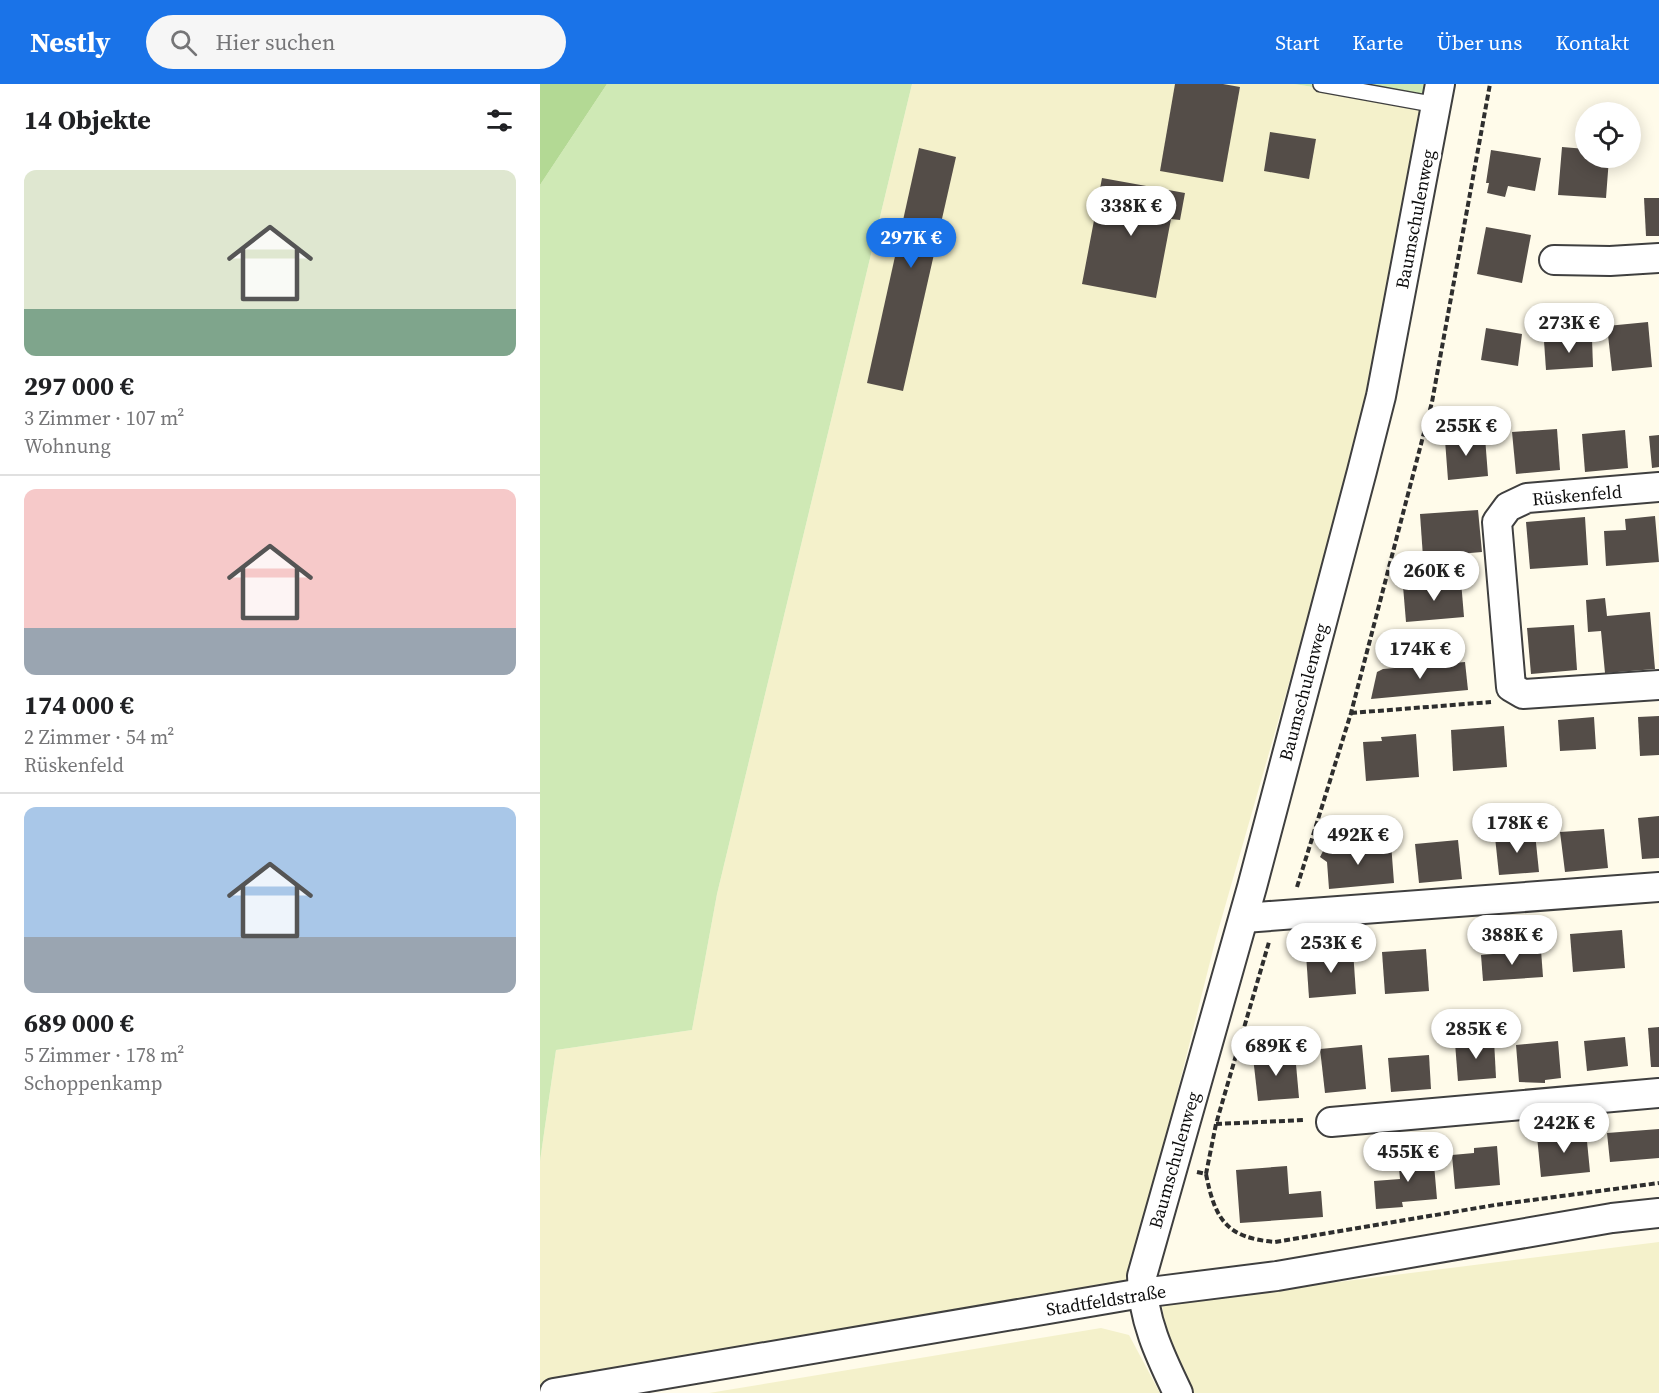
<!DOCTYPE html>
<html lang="de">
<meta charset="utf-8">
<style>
:root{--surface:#fff;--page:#f6f6f6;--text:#202124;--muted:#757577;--line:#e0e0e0;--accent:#1a73e8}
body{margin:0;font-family:"Source Serif 4",serif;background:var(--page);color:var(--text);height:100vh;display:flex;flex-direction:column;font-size:22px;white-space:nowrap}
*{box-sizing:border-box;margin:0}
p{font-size:20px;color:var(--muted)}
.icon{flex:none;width:33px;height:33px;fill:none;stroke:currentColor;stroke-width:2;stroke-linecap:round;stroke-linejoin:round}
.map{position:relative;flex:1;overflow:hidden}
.panel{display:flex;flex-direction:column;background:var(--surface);width:540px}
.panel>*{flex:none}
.buttons{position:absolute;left:1035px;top:18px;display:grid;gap:12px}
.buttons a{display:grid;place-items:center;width:66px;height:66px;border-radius:50%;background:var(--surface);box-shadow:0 3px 15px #0003;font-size:30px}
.price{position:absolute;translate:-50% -51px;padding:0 14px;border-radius:21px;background:#fff;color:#222;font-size:20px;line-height:39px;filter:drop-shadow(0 2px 3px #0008)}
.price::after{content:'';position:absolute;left:50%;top:36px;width:18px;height:14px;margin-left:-9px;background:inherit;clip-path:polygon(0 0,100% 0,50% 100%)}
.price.current{background:var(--accent);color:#fff}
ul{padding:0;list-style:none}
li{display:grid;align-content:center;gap:12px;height:318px;padding:0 24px}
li+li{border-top:2px solid var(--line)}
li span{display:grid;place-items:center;height:186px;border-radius:12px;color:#555}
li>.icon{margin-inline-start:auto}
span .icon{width:108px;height:108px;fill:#fffc;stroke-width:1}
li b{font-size:26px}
h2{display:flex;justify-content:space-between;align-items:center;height:72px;padding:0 24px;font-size:26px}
header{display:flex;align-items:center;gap:36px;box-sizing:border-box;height:84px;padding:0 30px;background:var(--accent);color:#fff}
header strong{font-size:28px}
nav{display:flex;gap:33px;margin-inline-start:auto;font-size:21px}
.search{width:420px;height:54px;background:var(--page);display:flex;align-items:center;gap:15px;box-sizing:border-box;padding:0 21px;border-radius:33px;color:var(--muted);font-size:22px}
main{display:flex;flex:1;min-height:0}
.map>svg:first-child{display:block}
</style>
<header>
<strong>Nestly</strong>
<div class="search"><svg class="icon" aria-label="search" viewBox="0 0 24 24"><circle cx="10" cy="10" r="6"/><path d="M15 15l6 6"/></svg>Hier suchen</div>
<nav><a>Start</a><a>Karte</a><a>Über uns</a><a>Kontakt</a></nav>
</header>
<main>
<section class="panel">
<h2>14 Objekte<svg class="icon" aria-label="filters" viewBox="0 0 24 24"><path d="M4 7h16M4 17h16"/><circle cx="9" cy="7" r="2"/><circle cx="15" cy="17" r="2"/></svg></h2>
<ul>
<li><span style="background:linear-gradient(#dfe7d0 75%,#7fa58c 0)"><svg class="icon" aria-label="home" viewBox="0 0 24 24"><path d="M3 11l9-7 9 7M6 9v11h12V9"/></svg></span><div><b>297 000 €</b><p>3 Zimmer · 107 m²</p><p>Wohnung</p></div></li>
<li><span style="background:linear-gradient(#f6c9c9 75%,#9aa5b1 0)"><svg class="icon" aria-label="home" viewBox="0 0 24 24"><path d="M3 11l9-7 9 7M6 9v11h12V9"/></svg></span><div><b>174 000 €</b><p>2 Zimmer · 54 m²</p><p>Rüskenfeld</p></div></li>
<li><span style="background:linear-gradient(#a9c7e8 70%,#9aa5b1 0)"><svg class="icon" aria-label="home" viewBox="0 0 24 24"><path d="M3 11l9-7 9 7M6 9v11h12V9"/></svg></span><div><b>689 000 €</b><p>5 Zimmer · 178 m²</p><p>Schoppenkamp</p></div></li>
</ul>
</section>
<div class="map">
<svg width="1119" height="1309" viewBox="0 0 1119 1309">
<rect width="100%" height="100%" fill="#fffbea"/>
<!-- farmland -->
<g fill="#f4f1cb">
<path d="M372,0H754L888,21L810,386L676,854L589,1200L0,1302V1077L16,966L152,946L177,810Z"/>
<path d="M1119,1158V1309H651L627,1263L622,1220Z"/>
<path d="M561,1244L589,1251L620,1309H169Z"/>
</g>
<!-- green -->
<g fill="#cfe9b5">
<path d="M67,0H372L177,810L152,946L16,966L0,1077V101Z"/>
<path d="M754,0H892L888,21Z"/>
</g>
<!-- forest -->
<path fill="#b3d994" d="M0,0H67L0,101Z"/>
<!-- building -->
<g fill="#544d48">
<path d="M635,0H683L700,3L683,98L620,87Z"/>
<path d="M730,48L776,55L769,95L724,87Z"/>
<path d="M1022,63L1046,65V74H1069L1066,114L1018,111Z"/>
<path d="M379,64L416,73L363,307L327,299Z"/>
<path d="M951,66L1001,74L995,107L968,102L965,113L947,109L949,99H946Z"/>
<path d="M562,94L645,109L640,136L631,135L616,214L542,200Z"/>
<path d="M1104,114H1119V152H1106Z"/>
<path d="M946,143L991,151L982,199L937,190Z"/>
<path d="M1108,238L1112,283L1072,287L1067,242Z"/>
<path d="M946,244L982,250L978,282L941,276Z"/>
<path d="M1052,254L1053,283L1006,286L1004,257Z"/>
<path d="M1017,345L1020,386L976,390L972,348Z"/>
<path d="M1085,346L1088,384L1045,388L1042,350Z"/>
<path d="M934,349V354L945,353L948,392L908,396L905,356L914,355V350Z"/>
<path d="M1119,351V383L1112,384L1109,352Z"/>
<path d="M938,426L942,468L883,473L880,430Z"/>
<path d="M1115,432L1119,478L1066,482L1064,447L1086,446L1085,435Z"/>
<path d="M1045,433L1048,481L990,485L986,438Z"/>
<path d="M921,497L924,533L866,538L863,502Z"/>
<path d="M1065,514L1067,532L1110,528L1115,585L1065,589L1061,547L1048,548L1046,516Z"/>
<path d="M1034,541L1037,586L991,590L987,544Z"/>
<path d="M925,578L928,606L831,615L837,588L843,585Z"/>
<path d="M1119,632V671L1100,672L1098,633Z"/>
<path d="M1054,633L1056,665L1020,667L1018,636Z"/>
<path d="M964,642L967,683L913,687L911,646Z"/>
<path d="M876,650L879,693L826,697L823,658L842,657L841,653Z"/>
<path d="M1119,732V774L1102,775L1098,734Z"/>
<path d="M1064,745L1068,784L1025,788L1020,748Z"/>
<path d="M995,749L999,788L959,791L955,753Z"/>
<path d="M918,756L922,795L879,799L875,760Z"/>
<path d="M807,759L808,767L851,759L854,799L789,805L787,778L780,773L786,761Z"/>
<path d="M1082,846L1085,884L1033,888L1030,850Z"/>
<path d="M886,865L889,907L845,910L842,868Z"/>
<path d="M813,866L816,910L769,914L766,870Z"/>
<path d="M1001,866L1003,893L943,897L941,871Z"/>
<path d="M1119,943V983H1111L1108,944Z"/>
<path d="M1085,953L1088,982L1047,987L1044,957Z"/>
<path d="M954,956L956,994L918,997L915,959Z"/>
<path d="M1018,957L1021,994L1005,996V999L979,998L976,961Z"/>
<path d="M822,961L826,1005L785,1009L780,965Z"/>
<path d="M755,969L759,1014L718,1017L713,973Z"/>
<path d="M889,971L891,1005L851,1008L848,974Z"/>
<path d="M1119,1045V1074L1070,1078L1067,1049Z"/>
<path d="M1046,1047L1050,1088L1001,1093L997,1052Z"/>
<path d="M957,1062L960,1101L915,1105L912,1071L934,1069V1064Z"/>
<path d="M893,1069L897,1115L862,1118L863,1123L836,1125L834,1097L860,1095L858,1073Z"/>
<path d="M747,1082L749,1110L781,1107L783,1133L700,1139L696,1086Z"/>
</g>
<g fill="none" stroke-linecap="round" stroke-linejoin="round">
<!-- lane casing -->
<g stroke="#3f3f3f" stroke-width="18">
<path id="lane" d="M781,0L897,21"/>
</g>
<!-- street casing -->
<g stroke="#3f3f3f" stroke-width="32">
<g id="street">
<path d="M1014,176L1070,177L1119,174"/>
<path d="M1119,403L987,414L968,423L957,438L971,603L983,610L1119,601"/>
<path d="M704,834L1119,803"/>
<path d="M791,1038L1119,1009"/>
<path d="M14,1309L602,1209L737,1192L1072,1134L1119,1129"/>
<path d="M638,1309C620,1272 602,1234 602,1192L712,803L822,387L841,312L900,0"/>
</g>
</g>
<!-- path -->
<g stroke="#2e2e2e" stroke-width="4" stroke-dasharray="6 3" stroke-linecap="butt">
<path d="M811,629L951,618"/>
<path d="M757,803L811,629L892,318L950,0"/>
<path d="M676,1040L765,1036"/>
<path d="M657,1088L666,1090L676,1040L729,858"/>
<path d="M666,1090C675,1135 686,1154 735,1158L955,1121L1119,1099"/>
</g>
<!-- lane -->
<use href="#lane" stroke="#fff" stroke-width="15"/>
<!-- street -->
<use href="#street" stroke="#fff" stroke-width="28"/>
</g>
<g text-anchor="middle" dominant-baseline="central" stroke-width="6" stroke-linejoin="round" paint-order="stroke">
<!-- street labels -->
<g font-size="18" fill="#0c0c0c" stroke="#fff">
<text transform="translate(875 135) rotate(-79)">Baumschulenweg</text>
<text transform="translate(1037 411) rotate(-5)">Rüskenfeld</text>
<text transform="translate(763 608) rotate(-75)">Baumschulenweg</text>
<text transform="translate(634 1076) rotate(-74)">Baumschulenweg</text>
<text transform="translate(566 1216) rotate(-9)">Stadtfeldstraße</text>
</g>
</g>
</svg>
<div class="buttons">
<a><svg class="icon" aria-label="locate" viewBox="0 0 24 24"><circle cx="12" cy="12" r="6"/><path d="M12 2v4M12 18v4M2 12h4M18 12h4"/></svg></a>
</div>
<b class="price" style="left:591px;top:153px">338K €</b>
<b class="price current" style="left:371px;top:185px">297K €</b>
<b class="price" style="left:1029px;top:270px">273K €</b>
<b class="price" style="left:926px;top:373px">255K €</b>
<b class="price" style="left:894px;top:518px">260K €</b>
<b class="price" style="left:880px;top:596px">174K €</b>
<b class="price" style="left:977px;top:770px">178K €</b>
<b class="price" style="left:818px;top:782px">492K €</b>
<b class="price" style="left:972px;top:882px">388K €</b>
<b class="price" style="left:791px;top:890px">253K €</b>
<b class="price" style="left:936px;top:976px">285K €</b>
<b class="price" style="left:736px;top:993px">689K €</b>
<b class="price" style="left:1024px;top:1070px">242K €</b>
<b class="price" style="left:868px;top:1099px">455K €</b>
</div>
</main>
